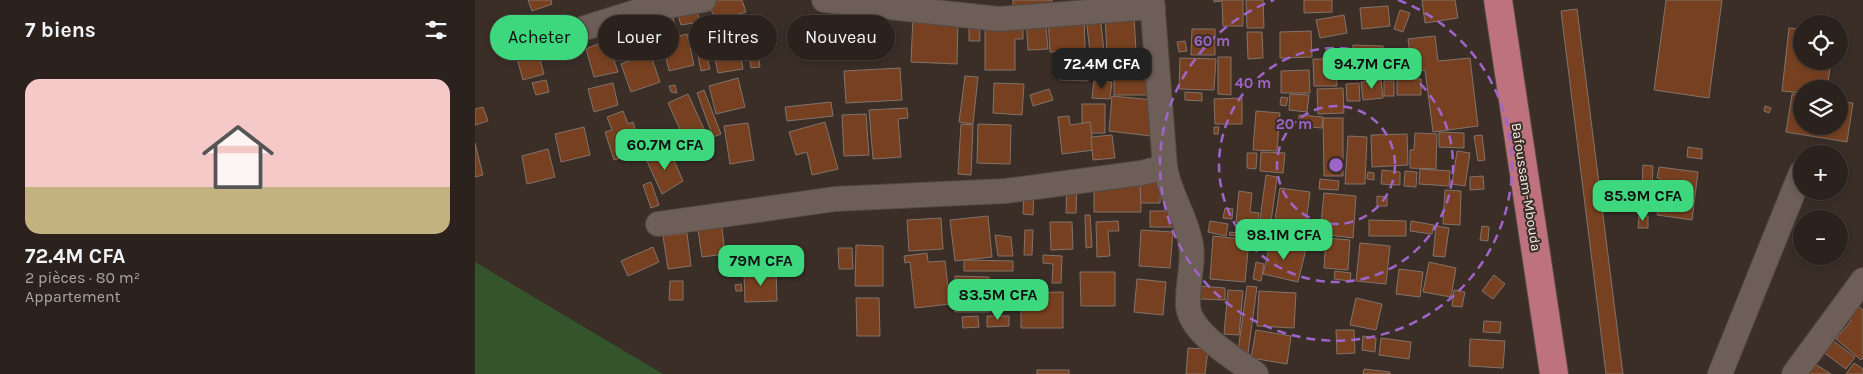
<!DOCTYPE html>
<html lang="fr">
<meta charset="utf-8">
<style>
:root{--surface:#2c221d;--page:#382f2a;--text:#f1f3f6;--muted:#a6a4a4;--line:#483f3b;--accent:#3dd77e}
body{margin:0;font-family:Karla,sans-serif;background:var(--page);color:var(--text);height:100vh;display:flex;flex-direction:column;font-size:19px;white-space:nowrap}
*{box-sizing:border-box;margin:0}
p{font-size:16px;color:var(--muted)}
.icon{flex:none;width:28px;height:28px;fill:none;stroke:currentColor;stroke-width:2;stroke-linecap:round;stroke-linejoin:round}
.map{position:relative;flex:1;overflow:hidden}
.panel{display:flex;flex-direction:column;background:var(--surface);width:475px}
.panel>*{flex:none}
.top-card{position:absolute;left:15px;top:15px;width:475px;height:45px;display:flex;gap:10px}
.fabs{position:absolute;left:1318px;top:15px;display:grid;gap:10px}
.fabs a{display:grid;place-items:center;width:55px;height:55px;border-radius:50%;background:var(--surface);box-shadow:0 2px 8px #0003,0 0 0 1px var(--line);font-size:25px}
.price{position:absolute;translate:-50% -42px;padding:0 11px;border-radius:10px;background:var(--accent);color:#111;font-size:16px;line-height:32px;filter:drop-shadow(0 1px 2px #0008)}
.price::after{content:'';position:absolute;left:50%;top:30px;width:15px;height:11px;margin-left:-8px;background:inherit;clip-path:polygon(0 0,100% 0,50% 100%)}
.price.on{background:#222;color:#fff}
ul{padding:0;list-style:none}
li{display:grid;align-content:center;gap:10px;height:265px;padding:0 25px}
li span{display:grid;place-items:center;height:155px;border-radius:15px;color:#555}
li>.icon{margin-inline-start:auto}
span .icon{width:90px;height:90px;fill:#fffc;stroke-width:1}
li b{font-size:21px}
h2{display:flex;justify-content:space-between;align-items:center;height:60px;padding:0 25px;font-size:21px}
.pill{padding:0 18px;border-radius:22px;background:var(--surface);box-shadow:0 2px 8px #0003,0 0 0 1px var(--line);font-size:18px;line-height:45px}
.pill.on{background:var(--accent);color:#111}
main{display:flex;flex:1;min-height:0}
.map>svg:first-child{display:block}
</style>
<main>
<section class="panel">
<h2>7 biens<svg class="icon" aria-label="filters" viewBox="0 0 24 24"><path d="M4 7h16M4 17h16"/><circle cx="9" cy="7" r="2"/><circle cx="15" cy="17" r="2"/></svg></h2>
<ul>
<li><span style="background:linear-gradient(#f6c9c9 70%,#c2b280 0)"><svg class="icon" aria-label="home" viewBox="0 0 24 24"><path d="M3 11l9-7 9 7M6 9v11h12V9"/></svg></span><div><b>72.4M CFA</b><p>2 pièces · 80 m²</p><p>Appartement</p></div></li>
</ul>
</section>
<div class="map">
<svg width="1388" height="374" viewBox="0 0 1388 374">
<rect width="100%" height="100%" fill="#3a2e27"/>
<!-- green -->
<path fill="#34542b" d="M0,262L188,374H0Z"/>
<!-- building -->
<g fill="#774121" stroke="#82736b">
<path d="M53,0H76L77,4L57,11Z"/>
<path d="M219,0L225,22L206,25L200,6Z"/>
<path d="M233,0H267L271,12L240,21Z"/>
<rect x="538" y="0" width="39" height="8"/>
<path d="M739,0H768V26H748L747,1L739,2Z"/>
<path d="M771,0H788L789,28H772Z"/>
<path d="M829,0H857V12L829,13Z"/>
<path d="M947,0H980L983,18L950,23Z"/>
<path d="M1191,0H1247L1234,98L1179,90Z"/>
<path d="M913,6L915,26L887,29L885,8Z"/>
<path d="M494,9H504L505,41H494Z"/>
<path d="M1102,9L1148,374H1131L1086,11Z"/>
<path d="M196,10L201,29L182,34L178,15Z"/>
<path d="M925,10L935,13L928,32L919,29Z"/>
<path d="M393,14L412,15L409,54L390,53Z"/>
<path d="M609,14L610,50L575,52L573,16Z"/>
<path d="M625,15L629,51L615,52L611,17Z"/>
<path d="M869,15L872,33L845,38L841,20Z"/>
<path d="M161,16L168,42L145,49L138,23Z"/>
<path d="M438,16L483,17L482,64L436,62Z"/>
<path d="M570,16L573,49L553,50L551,18Z"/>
<path d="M659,16L661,51L632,52L630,18Z"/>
<path d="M279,23L285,67L276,68L270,24Z"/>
<path d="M510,24H548V39H540V70H510Z"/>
<path d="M1314,28L1326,29V61H1356L1352,89H1326V93L1307,91Z"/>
<path d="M717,29H740V55H716Z"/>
<path d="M261,31L268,69L243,73L235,37Z"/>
<path d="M836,31L837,57L805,58V32Z"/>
<path d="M772,32H787L788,58L773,59Z"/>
<path d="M212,34L219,65L194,71L187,40Z"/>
<path d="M960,36L963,61L995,58L1003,126L958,132L950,70L937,72L933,39Z"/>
<path d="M132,40L143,72L119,77L111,49Z"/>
<path d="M710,41L712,51L704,52L702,42Z"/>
<path d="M61,45L69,74L48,80L40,51Z"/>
<path d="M176,45L179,52L175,53L185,82L156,92L146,64L154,61L151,54Z"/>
<path d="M878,45L908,46V68L877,67Z"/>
<path d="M230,49L235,69L226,71L222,51Z"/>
<path d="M674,49L675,60L663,61L662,51Z"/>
<path d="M623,52H628V57H638L637,63H622Z"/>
<path d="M586,53L614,54L613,81L585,80Z"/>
<path d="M743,57H756V95L743,94Z"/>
<path d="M705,58L741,59L739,90L704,89Z"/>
<path d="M838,59H861L862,86H839Z"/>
<path d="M667,61V73L640,74L639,62Z"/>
<path d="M425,68L427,100L371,103L369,71Z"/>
<path d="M834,70L835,93H806V71Z"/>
<path d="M490,76L503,77L498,124L484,122Z"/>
<path d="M263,78L270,107L241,114L234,86Z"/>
<path d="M639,78L674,79V95H639Z"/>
<path d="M922,78L946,79V95H922Z"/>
<path d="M71,80L74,92L61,95L57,83Z"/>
<path d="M906,80L908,98L888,100L886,82Z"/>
<path d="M619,81L637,82L635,99L617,98Z"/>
<rect x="909" y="81" width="10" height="15"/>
<path d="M138,83L143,105L119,112L113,89Z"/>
<path d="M519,83L549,84L547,115L518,113Z"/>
<path d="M884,83L885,101H872L871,84Z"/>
<path d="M200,85L202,93L196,92L194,86Z"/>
<path d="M868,88L869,113L843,114L842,89Z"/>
<path d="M574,89L578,100L558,106L555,95Z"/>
<path d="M229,90L246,134L238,137L222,93Z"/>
<path d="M710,92L727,93V101L710,100Z"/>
<path d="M213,94L229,129L209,138L193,103Z"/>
<path d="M815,94L834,95L832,112L814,110Z"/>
<path d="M1317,94L1326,95V126H1364V101L1378,103L1372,142L1311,132Z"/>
<path d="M637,96L679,100L676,136L634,131Z"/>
<path d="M806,97L813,98L811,106L805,105Z"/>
<path d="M767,98V124H740L739,99Z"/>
<path d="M356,102L358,116L312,121L310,107Z"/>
<rect x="607" y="104" width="23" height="29"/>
<path d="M1290,106L1296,108L1294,113L1289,111Z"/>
<path d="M8,107L13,121L0,125V109Z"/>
<path d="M432,108L433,118L423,119L426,157L398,159L394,110Z"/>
<path d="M148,111L153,124L158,122L167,151L139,160L130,132L137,130L132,117Z"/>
<path d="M781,111L805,113L802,151L778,150Z"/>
<path d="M391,114L394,155L369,156L367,115Z"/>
<path d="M824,115L848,117L847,128L824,126Z"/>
<path d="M594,116L595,125L615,122L619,150L587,154L583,117Z"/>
<path d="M848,118H868V176H849Z"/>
<path d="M350,122L363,169L337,175L332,152L321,155L314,132Z"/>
<path d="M273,123L279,160L255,164L249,126Z"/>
<path d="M486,124L498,125L496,175L483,174Z"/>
<path d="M503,124L536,125L535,164L502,163Z"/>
<path d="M109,127L115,155L86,162L80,134Z"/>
<path d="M739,127H744L743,134H739Z"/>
<path d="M964,132L989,133V148L964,147Z"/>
<path d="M940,133L962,134L961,169L935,168V150H939Z"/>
<path d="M932,134L933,165L897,167L896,135Z"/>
<path d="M637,135L640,158L618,160L616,137Z"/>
<path d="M1007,135L1010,160L1003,161L999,136Z"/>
<path d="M873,136L892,137L890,184H870Z"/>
<path d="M231,138L234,151L204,157L202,144Z"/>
<path d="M0,143L8,175L0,177Z"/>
<path d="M1213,147L1227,149V159L1212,157Z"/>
<path d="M73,149L80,177L52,184L47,156Z"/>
<path d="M194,149L208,181L187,194L171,159Z"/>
<path d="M982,151L995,153L990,186L977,184Z"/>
<path d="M786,152L810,153L808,173L785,171Z"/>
<path d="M772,153H782L781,169L772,168Z"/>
<path d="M1168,165L1178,166L1177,190H1167Z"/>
<path d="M1184,167L1223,172L1217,220L1182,215L1186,179L1182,178Z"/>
<path d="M945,169L975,171L974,186L944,184Z"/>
<path d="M907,170L925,172V185L906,184Z"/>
<path d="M930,171L942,172L941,187L929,186Z"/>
<path d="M893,172L899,173V180L892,179Z"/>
<path d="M791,175L802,177L796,222L785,220Z"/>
<path d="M663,176L686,177L685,203H662Z"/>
<path d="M1008,176L1009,189L995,190V177Z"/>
<path d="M619,177H665L666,212H619Z"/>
<path d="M592,179L602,180L601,213H591Z"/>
<path d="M845,179L864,181L863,190L844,189Z"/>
<path d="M176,182L184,205L176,208L168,185Z"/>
<path d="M549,188H559L558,215L548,214Z"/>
<path d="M805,188L835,192L830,230L799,226Z"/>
<path d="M970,190L986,191L985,225L968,224Z"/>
<path d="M764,191L777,193L775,212L784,213L782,224L761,222Z"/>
<path d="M849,193L881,196L878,238L845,234Z"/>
<path d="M902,196L912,197V206H902Z"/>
<path d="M750,208L758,209L757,219L748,218Z"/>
<rect x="675" y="211" width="26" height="16"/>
<path d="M610,215H615L617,247L611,248Z"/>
<path d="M513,216L517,257L480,261L475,220Z"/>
<path d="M1164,216H1173V228H1163Z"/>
<path d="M466,218L468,249L434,251L432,220Z"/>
<path d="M246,220L250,254L227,257L222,223Z"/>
<path d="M894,220L931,221V236H894Z"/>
<path d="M643,221L644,231H633L635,256L622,257L621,222Z"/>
<path d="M735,221L753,224L751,236L733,232Z"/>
<path d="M936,221L959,225L957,234L935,231Z"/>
<path d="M575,222H597L598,249L576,250Z"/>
<path d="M961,226L974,228L970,257L958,256Z"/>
<path d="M1007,226L1014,227L1013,241L1005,240Z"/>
<path d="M771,227L780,229L778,238L754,235L755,232L770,234Z"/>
<path d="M550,230H558L557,255H549Z"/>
<path d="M666,230L698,232L695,268L664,266Z"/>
<path d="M212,233L216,266L193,269L188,236Z"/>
<path d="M520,235L536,237L538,256H523Z"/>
<path d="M738,236L774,240L770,282L735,279Z"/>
<path d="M851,238L875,240L873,270L849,268Z"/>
<path d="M796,240L831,249L823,282L788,274Z"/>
<path d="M885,243L915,246L911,284L881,281Z"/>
<path d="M381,245L408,246V286H380Z"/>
<path d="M178,247L184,262L153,276L146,261Z"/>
<path d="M363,248H377L378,269H364Z"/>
<path d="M452,253L453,262L470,261L475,304L440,308L435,262L430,263L429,256Z"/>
<path d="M568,255L587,256L586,283H577L578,264L568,263Z"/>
<path d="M489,260L538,261V271H489Z"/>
<path d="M781,262L789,264L786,281L778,279Z"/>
<path d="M954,262L981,268L976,297L948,292Z"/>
<path d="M924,269L948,272L945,297L921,294Z"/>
<path d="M860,271L876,273L875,281L859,279Z"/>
<path d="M301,272L302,301L270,302L269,273Z"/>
<path d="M605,272H640V306H606Z"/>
<path d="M1019,275L1030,284L1018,299L1007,291Z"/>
<path d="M480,276L514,277V312H480Z"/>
<path d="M662,279L691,282L688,315L659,312Z"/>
<path d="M195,281H208V300H194Z"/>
<path d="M533,283L532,296L523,297L522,284Z"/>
<path d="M266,284L267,291H261L260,285Z"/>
<path d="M726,286L750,288V300L725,299Z"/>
<path d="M772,286L782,287L773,353L763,351Z"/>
<path d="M753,290L768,291L764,335L749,334Z"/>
<path d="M979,290L990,292L987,307L977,306Z"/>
<path d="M784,291L821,293L819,328L782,326Z"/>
<path d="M588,292V328H546V293Z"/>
<path d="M381,298H404L405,336H382Z"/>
<path d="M881,298L907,304L901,330L875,325Z"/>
<path d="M523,301H531L532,309L524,310Z"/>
<path d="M1377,301L1388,310V358L1386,360L1361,339L1376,321L1368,313Z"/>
<path d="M503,316L504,327L488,328L487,317Z"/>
<path d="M512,316H534V326L512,327Z"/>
<path d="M1009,321L1026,322L1025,333L1008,332Z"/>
<path d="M781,330L816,336L812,364L776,358Z"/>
<path d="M861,330H879L880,353L862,354Z"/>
<path d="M888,336L901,338L900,352L887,350Z"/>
<path d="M1353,337L1380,357L1371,369L1344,349Z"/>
<path d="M906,338L936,342L934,359L904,355Z"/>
<path d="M995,339L1030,341L1028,368L994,366Z"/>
<path d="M713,348L733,349L730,374H711Z"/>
<path d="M1379,363L1388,369V374H1371Z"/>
<path d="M1340,364L1356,374H1333Z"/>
<path d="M889,369L915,372V374H888Z"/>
<rect x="562" y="370" width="32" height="4"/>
</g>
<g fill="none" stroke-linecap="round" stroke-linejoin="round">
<!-- minor casing -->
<g stroke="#534944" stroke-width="26">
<g id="minor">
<path d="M349,0L524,19L678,7"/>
<path d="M677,0L690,167C694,192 708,212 714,236C721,259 712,281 713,305C714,333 761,359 781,374"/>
<path d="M97,32L164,11L229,0"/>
<path d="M183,224L360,199L530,191L666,173L690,167"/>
<path d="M1245,374L1326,173"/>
<path d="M1319,374L1388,280"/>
</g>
</g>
<!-- trunk casing -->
<g stroke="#534944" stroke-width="30">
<path id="trunk" d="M1023,0L1079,374"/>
</g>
<!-- minor -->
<use href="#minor" stroke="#6d5f58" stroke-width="24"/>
<!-- trunk -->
<use href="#trunk" stroke="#bd727e" stroke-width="28"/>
</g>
<!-- distance rings -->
<g fill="none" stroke="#9f65cb" stroke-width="2.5" stroke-dasharray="9 6">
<circle cx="861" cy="165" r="59"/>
<circle cx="861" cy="165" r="117"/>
<path d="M923 0A176 176 0 1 1 799 0"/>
</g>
<g text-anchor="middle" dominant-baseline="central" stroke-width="4" stroke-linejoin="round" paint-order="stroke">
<!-- street labels -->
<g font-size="14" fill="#f3ebe7" stroke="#3a2e27">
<text transform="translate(1051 187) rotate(81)">Bafoussam-Mbouda</text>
</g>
</g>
<circle cx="861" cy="165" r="8" fill="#9f65cb" stroke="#3a2e27" stroke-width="2.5"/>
<g font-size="15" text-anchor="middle" font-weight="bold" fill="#9f65cb" stroke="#3a2e27" stroke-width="4" stroke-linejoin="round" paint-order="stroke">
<text x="737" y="46">60 m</text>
<text x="778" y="88">40 m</text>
<text x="819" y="129">20 m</text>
</g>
</svg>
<div class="fabs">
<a><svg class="icon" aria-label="locate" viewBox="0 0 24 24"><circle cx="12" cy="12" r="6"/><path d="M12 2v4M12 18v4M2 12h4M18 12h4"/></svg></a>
<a><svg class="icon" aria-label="layers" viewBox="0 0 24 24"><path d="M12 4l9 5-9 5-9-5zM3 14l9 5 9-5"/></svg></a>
<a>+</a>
<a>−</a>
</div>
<b class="price on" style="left:627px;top:90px">72.4M CFA</b>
<b class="price" style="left:897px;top:90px">94.7M CFA</b>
<b class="price" style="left:190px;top:171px">60.7M CFA</b>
<b class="price" style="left:1168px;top:222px">85.9M CFA</b>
<b class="price" style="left:809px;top:261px">98.1M CFA</b>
<b class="price" style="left:286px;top:287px">79M CFA</b>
<b class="price" style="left:523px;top:321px">83.5M CFA</b>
<div class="top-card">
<a class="pill on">Acheter</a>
<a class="pill">Louer</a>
<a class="pill">Filtres</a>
<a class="pill">Nouveau</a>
</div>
</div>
</main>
